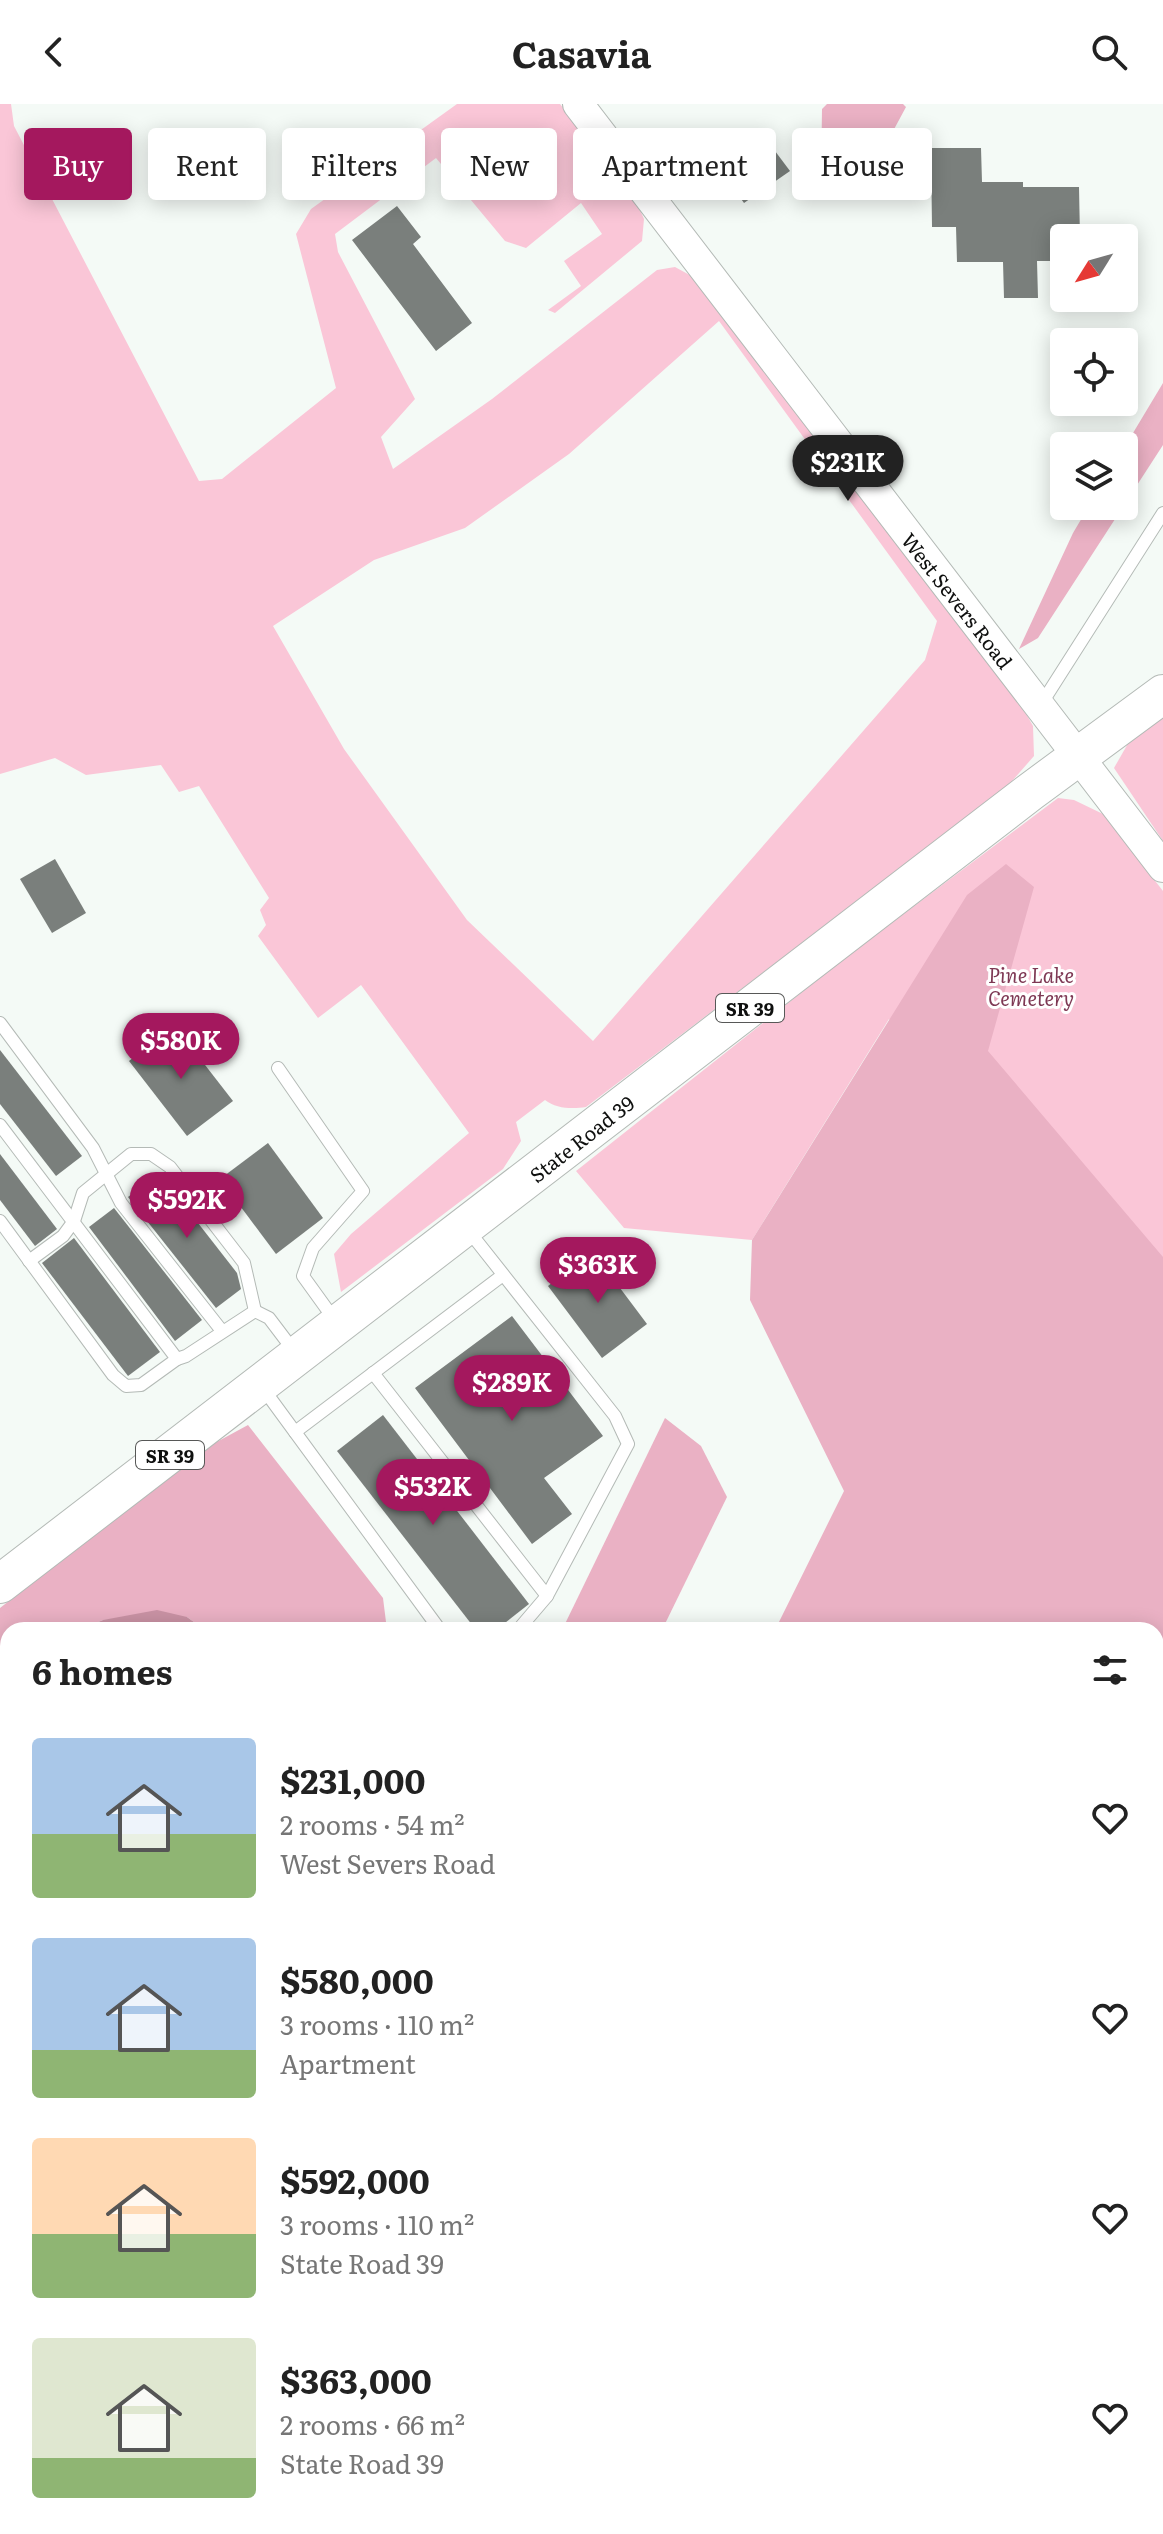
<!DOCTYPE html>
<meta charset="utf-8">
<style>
:root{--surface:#fff;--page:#f6f6f6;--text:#222;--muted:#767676;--accent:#a4185e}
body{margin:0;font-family:Literata,serif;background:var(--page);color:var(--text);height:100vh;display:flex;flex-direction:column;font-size:30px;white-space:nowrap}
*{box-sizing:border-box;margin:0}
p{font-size:26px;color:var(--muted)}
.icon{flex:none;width:44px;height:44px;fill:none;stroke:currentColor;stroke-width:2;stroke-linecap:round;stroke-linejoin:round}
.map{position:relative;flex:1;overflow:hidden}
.side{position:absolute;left:0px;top:1518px;width:1164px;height:912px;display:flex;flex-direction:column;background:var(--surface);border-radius:24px 24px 0 0;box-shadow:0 4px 20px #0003}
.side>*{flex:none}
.banner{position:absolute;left:24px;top:24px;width:1116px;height:72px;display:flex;gap:16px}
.needle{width:52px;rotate:233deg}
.controls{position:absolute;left:1050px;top:120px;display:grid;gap:16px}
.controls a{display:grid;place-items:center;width:88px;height:88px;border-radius:8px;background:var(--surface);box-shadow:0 4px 20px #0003;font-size:40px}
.price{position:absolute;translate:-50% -68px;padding:0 18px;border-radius:28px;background:var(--accent);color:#fff;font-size:26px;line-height:52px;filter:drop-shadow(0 2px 4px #0008)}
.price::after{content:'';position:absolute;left:50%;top:48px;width:24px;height:18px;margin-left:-12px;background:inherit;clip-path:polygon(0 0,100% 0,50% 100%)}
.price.selected{background:#222;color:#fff}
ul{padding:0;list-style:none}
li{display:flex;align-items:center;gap:24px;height:200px;padding:0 32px}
li span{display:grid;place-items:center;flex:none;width:224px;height:160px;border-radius:8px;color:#555}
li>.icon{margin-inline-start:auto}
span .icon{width:96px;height:96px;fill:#fffc;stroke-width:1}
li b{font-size:34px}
h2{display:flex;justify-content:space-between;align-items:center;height:96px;padding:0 32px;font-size:34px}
.tag{padding:0 28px;border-radius:8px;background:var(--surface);box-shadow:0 4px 20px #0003;font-size:28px;line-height:72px}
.tag.selected{background:var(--accent);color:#fff}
header{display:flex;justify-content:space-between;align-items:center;height:104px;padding:0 32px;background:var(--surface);font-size:36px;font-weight:700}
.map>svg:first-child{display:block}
</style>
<header><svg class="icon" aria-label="back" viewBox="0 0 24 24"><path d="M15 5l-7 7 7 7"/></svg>Casavia<svg class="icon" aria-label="search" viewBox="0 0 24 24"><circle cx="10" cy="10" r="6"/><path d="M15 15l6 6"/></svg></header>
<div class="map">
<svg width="1163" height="2430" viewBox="0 0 1163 2430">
<rect width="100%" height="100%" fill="#f4faf6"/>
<!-- green -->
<g fill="#fac6d7" fill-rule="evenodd">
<path d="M0,0H11L14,22L199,377L222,375L336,284L296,130L311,105L457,0H560L604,55L607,73L637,99L644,115L642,137L555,209L548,206L581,182L564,157L602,130L581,99L526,144L505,137L436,54L335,130L338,148L415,295L381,333L393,365L492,295L657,166L675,163L697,175L1016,592L1033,622L1034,652L1006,684L586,1003C573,1005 556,1005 545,996L516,1018L521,1037L503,1065L341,1188L334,1150L351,1130L469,1029L361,881L318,914L258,832L266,821L260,806L269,794L199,682L179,688L161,661L86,671L55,654L0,670ZM719,217L937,517L925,556L593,937L467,816L344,645L273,522L374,456L465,424L569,350Z"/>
<path d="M1163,611V737L1114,664L1130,636Z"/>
<path d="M1058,694L1074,696L1103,710L1163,787V1267L889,915L752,1136L624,1124L576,1067L845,854Z"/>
</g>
<!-- forest -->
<g fill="#eab1c4">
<path d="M827,0H903L906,3L871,68L863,95L821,76L822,5Z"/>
<path d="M1163,279V341L1038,534L1019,545L1073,429L1089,402H1124V344Z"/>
<path d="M1006,760L1034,783L988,947L1163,1153V2198L1156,2204V1526H775L844,1387L750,1196L752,1136L967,791Z"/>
<path d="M665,1314L701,1342L727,1393L662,1526H562Z"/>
<path d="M248,1321L383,1494L387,1526H205L187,1513L103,1516L79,1526H8V1564L0,1570V1504L202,1346Z"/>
<path d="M127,2422H226L222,2430H124Z"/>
<path d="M331,2422H1039L1045,2430H327Z"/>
</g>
<!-- water -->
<g fill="#c992a4">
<path d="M157,1506L187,1513L205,1526H79L103,1516Z"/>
<path d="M8,1564V1943L0,1936V1570Z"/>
</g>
<!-- building -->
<g fill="#7a7f7c">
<path d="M931,44H981L982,78H1023V83H1079L1080,134H1064V157H1037L1038,194H1004L1003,158H957L956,123H932Z"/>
<path d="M775,47L790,67L744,99L734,85L722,94L708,74L739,52L749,66Z"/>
<path d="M397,102L421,133L413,140L472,219L436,247L352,136Z"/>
<path d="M55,755L86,809L52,829L20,775Z"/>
<path d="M174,921L233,997L187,1032L129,957Z"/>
<path d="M0,946L82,1052L56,1072L0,1000Z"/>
<path d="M268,1039L323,1114L276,1150L220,1075Z"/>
<path d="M0,1050L57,1125L35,1142L0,1096Z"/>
<path d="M159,1069L237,1169L241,1185L216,1204L128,1093Z"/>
<path d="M114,1104L202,1216L175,1237L89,1123Z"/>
<path d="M74,1134L160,1248L128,1272L42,1159Z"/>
<path d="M593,1148L647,1220L602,1254L548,1182Z"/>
<path d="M512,1212L603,1332L544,1374L572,1410L532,1440L415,1284Z"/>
<path d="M383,1311L529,1500L496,1526H476L337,1347Z"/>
</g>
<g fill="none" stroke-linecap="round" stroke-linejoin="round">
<!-- service casing -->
<g stroke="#b4bab6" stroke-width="14">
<g id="service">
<path d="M1040,602L1163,409"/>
<path d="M0,919L93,1044L121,1099L222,1227"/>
<path d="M278,964L363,1087L313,1144L303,1172L334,1215"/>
<path d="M0,1021L177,1255L186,1252L255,1207L269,1214L294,1247"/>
<path d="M0,1117L113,1271L126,1282L141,1281L177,1255"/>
<path d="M468,1126L615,1312L628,1340L547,1492L518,1526"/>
<path d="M29,1157L63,1132L74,1117L83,1089L131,1050H151L170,1063L244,1159L255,1207"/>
<path d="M373,1269L547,1492"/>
<path d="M262,1283L440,1526"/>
<path d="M295,1328L503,1171"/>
<path d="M0,2135L8,2126"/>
<path d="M0,2247L8,2243"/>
</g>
</g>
<!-- tertiary casing -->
<g stroke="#b4bab6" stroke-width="32">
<path id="tertiary" d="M578,0L1163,763"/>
</g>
<!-- primary casing -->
<g stroke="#b4bab6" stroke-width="40">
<path id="primary" d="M0,1480L1030,688L1163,590"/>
</g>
<!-- service -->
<use href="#service" stroke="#fff" stroke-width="12"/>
<!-- tertiary -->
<use href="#tertiary" stroke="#fff" stroke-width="30"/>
<!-- primary -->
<use href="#primary" stroke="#fff" stroke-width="38"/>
</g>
<g text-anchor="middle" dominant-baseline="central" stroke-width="6" stroke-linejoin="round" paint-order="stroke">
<!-- shield labels -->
<g fill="#fff" stroke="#575857" stroke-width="2">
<rect x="716" y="890" width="68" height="28" rx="6"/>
<rect x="136" y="1337" width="68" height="28" rx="6"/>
</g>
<g font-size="18" font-weight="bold" fill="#0f100f">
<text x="750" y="904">SR 39</text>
<text x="170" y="1351">SR 39</text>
</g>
<!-- street labels -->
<g font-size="20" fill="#0f100f" stroke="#fff">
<text transform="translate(958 496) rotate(52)">West Severs Road</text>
<text transform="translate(581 1034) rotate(-38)">State Road 39</text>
</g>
<!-- park labels -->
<g font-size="20" font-style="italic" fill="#7e3854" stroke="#fff">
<text x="1031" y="870">Pine Lake<tspan x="1031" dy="23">Cemetery</tspan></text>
</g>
</g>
</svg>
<div class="controls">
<a><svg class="needle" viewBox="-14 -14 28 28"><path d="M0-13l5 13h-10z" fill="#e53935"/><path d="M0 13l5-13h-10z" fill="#767676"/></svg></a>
<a><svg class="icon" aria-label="locate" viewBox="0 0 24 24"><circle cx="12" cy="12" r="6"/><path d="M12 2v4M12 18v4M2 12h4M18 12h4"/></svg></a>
<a><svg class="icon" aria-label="layers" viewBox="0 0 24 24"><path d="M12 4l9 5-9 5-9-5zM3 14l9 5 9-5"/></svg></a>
</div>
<b class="price selected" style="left:848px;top:399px">$231K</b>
<b class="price" style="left:181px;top:977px">$580K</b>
<b class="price" style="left:187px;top:1136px">$592K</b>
<b class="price" style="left:598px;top:1201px">$363K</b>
<b class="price" style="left:512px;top:1319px">$289K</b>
<b class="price" style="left:433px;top:1423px">$532K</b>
<div class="banner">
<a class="tag selected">Buy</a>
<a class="tag">Rent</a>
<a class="tag">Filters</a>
<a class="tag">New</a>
<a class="tag">Apartment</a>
<a class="tag">House</a>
</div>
<section class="side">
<h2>6 homes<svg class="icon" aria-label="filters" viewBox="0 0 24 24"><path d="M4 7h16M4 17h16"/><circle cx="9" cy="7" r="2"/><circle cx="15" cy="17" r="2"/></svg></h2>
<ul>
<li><span style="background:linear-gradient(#a9c7e8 60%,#8fb573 0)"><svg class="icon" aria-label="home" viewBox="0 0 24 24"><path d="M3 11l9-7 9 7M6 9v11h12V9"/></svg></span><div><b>$231,000</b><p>2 rooms · 54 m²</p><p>West Severs Road</p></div><svg class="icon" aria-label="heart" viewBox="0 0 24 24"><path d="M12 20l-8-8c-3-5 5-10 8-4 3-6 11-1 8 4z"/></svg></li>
<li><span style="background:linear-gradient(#a9c7e8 70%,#8fb573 0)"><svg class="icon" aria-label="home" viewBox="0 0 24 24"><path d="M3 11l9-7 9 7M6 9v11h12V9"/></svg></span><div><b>$580,000</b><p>3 rooms · 110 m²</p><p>Apartment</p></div><svg class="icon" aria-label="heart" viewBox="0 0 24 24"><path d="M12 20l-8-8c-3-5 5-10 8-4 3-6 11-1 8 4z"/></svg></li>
<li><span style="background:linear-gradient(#ffd9b3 60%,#8fb573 0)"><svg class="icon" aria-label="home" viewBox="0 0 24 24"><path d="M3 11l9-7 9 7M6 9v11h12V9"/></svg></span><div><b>$592,000</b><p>3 rooms · 110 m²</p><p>State Road 39</p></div><svg class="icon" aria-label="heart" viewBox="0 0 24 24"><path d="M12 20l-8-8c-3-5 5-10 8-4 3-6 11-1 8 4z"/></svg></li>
<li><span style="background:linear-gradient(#dfe7d0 75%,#8fb573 0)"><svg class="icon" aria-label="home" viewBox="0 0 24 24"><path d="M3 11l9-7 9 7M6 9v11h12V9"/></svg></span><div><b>$363,000</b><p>2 rooms · 66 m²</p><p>State Road 39</p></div><svg class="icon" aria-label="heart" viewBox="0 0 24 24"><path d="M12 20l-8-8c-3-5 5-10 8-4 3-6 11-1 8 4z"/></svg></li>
</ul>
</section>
</div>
